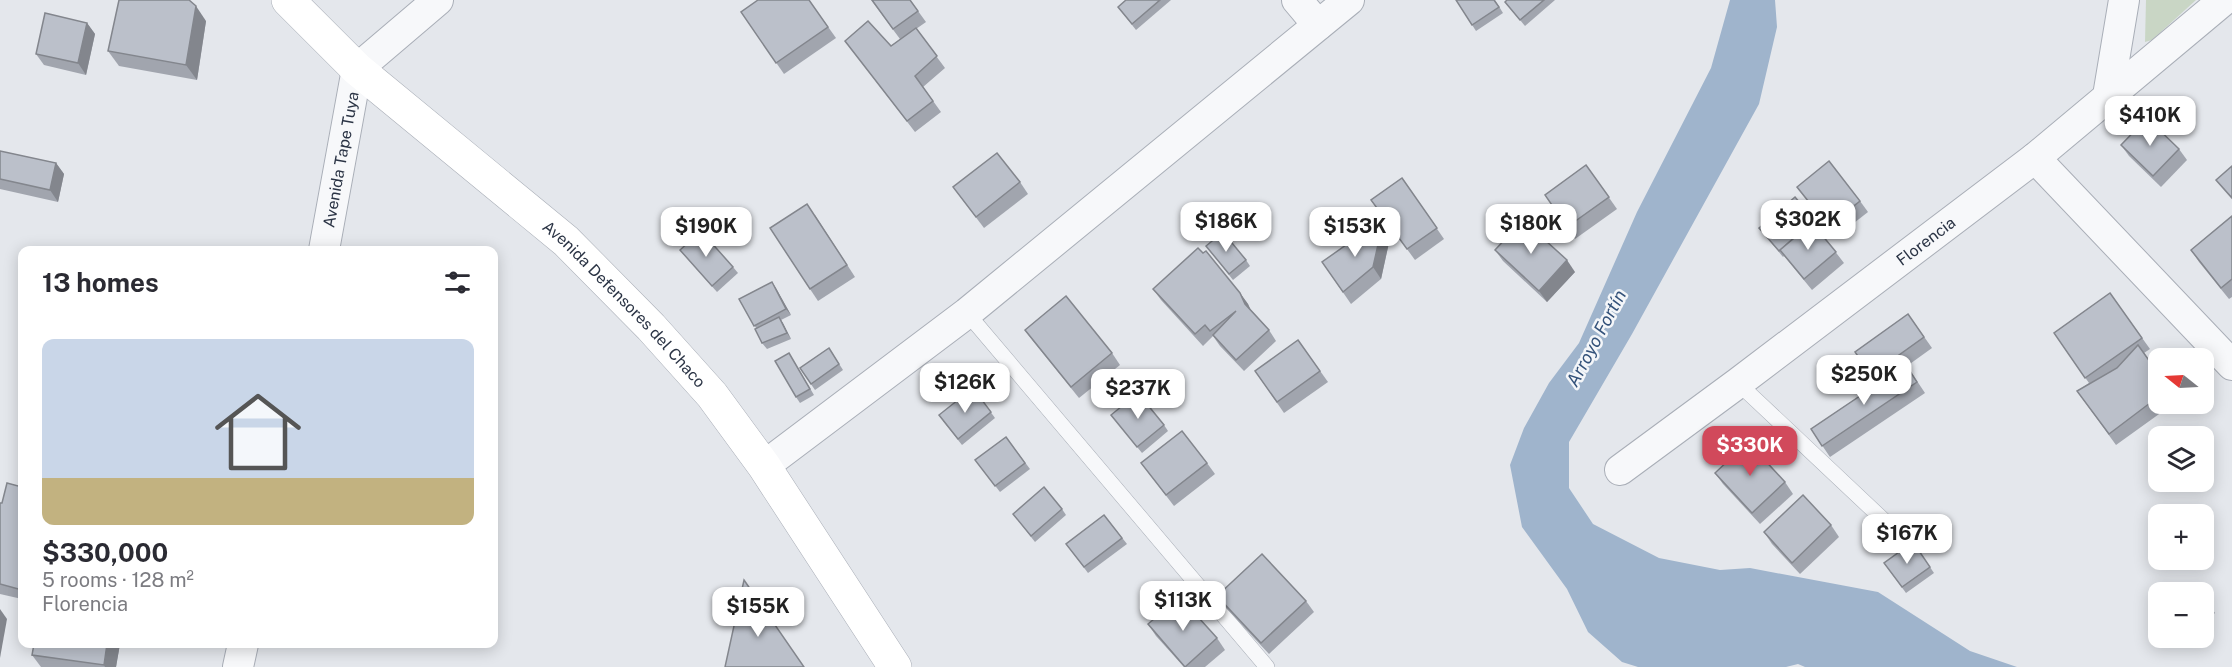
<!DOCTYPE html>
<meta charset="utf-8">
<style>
:root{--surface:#fff;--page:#f2f2f3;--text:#2b2b33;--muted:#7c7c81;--accent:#d1495b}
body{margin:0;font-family:"Public Sans",sans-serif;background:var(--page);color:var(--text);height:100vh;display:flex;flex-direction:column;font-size:22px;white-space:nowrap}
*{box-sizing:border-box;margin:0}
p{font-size:20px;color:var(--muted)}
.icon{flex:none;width:33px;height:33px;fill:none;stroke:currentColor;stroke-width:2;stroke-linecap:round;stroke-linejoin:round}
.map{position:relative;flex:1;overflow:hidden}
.side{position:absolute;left:18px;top:246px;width:480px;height:402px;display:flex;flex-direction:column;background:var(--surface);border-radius:12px;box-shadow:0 3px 15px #0003}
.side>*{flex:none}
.needle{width:39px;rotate:288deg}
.controls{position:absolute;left:2148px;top:348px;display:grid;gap:12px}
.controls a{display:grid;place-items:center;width:66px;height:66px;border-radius:12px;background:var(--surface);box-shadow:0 3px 15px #0003;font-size:30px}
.price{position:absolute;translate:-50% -51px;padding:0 14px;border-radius:12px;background:#fff;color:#222;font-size:20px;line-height:39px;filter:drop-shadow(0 2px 3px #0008)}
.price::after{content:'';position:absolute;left:50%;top:36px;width:18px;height:14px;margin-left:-9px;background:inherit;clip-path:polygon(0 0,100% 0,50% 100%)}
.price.selected{background:var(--accent);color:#fff}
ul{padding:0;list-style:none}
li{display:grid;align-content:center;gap:12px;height:318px;padding:0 24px}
li span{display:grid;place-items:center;height:186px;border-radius:12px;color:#555}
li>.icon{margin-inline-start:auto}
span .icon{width:108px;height:108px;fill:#fffc;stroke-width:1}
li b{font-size:26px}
h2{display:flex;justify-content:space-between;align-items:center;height:72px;padding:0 24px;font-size:26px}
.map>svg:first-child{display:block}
</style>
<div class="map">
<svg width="2232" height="667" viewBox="0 0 2232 667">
<rect width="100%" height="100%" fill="#e4e7ec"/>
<!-- green -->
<path fill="#c9d6c5" d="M2146,0H2196L2152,40L2145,42Z"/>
<!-- water -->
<path fill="#9fb4cc" d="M1730,0H1775L1777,27L1759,104L1632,334L1569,442V488L1593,524L1659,558L1720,570L1750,568L1878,592L1970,651L2017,667H1805L1798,664L1786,667H1638L1622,662L1588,632L1567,589L1522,527L1510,465L1524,428L1549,383L1579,343L1637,212L1711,68Z"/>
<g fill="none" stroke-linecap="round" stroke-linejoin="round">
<!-- lane casing -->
<g stroke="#a9aeb7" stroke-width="16">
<g id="lane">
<path d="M967,313L1267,667"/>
<path d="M1738,383L1893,529"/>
</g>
</g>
<!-- street casing -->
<g stroke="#a9aeb7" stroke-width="32">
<g id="street">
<path d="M1297,0L1318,25"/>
<path d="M2108,96L2124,0"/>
<path d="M2035,158L2232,365"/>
<path id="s1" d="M324,250L357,69L438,0"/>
<path d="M764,466L967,313L1349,0"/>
<path id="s2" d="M1620,470L1738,383L2035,158L2224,0"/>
<path d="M238,667L243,644"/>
</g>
</g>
<!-- secondary casing -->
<g stroke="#a9aeb7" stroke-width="34">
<g id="secondary">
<path id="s3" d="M288,0L357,69L566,241L651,327L712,395L764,466L895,667"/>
</g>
</g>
<!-- lane -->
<use href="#lane" stroke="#f7f8fa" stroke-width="15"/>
<!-- street -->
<use href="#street" stroke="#f7f8fa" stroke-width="30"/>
<!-- secondary -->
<use href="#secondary" stroke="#fff" stroke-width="33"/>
</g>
<!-- wall -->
<g fill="#a1a5ae">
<path d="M809,0L836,38L784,74L741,12Z"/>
<path d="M871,0H910L926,22L916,29L945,68L923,87L941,112L915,132L845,41L891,46L900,39Z"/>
<path d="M1126,0H1171L1136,30L1118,7Z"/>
<path d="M1456,0H1495L1503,13L1476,31Z"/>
<path d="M1507,0H1555L1525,26L1505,2Z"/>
<path d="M206,21L197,80L119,66L108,51Z"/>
<path d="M87,23L95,34L86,75L44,65L36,54Z"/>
<path d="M2121,145L2179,149L2187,160L2161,187L2129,156Z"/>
<path d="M0,151L56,163L64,174L58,202L0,189Z"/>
<path d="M1586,165L1617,209L1575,239L1545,195Z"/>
<path d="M1402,178L1444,239L1415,260L1371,200Z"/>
<path d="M1020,182L1028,194L984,228L953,187Z"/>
<path d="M1797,187L1860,201L1868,212L1836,237Z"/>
<path d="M815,215L855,277L818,301L810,289Z"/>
<path d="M2232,216V297L2229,299L2199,262L2191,250Z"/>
<path d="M1814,220L1819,226L1817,228L1844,263L1812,290L1784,256L1783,257L1759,228Z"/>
<path d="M1392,229L1381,279L1351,304L1322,262Z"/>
<path d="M1206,246L1246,260L1250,266L1233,280Z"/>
<path d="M680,250L733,267L738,273L717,292L685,256Z"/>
<path d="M1495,250L1575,272L1547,302L1503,261Z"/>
<path d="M772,282L791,315L781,320L791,339L767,349L762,343L756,328L739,299Z"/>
<path d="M1153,289L1240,293L1248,304L1251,310L1269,330L1276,341L1244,371L1220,346L1213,336L1203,346L1161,300Z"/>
<path d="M2110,293L2150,349L2144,353L2158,373V404H2173L2116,445L2077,391L2089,383L2054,333Z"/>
<path d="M1908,314L1932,348L1907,366L1925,393L1830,457L1811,429L1877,384L1855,352Z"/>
<path d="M1025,330L1112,353L1120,365L1079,398L1033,341Z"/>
<path d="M1298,340L1328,382L1284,413L1255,371Z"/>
<path d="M829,348L843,370L815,390L800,368Z"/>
<path d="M789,353L814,395L800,403L796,397Z"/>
<path d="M973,388L995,418L962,445L943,421Z"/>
<path d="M1111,415L1164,425L1168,431L1142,453Z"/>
<path d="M1006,437L1030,469L1000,492L975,460Z"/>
<path d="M1141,463H1207L1215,474L1174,506Z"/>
<path d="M1715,473L1785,482L1793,494L1760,524L1723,484Z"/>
<path d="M22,487V599L0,594V503H2Z"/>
<path d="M1062,509L1066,515L1035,542L1013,514Z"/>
<path d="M1104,515L1127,544L1088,573L1066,544Z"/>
<path d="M1831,525L1839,537L1800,574L1772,544L1764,532Z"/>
<path d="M1913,542L1934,573L1906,593L1884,563Z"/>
<path d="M1217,596L1306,601L1314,612L1269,654L1225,607Z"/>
<path d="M2204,598L2215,613L2204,622Z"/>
<path d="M1148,624L1217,638L1225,650L1205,667H1184L1156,636Z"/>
<path d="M2166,638H2184L2173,646Z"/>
<path d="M120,644L116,667H41L32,655Z"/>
</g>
<!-- shaded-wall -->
<g fill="#83868d">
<path d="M196,6L206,21L197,80L186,65Z"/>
<path d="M87,23L95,34L86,75L78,63Z"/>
<path d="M56,163L64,174L58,202L50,190Z"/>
<path d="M1384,218L1392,229L1381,279L1373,267Z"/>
<path d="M1567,260L1575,272L1547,302L1539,291Z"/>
<path d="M772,282L776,288L791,315L786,309Z"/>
<path d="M1240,293L1248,304L1253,316L1245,304Z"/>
<path d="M779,317L783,323L791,339L787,333Z"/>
<path d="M0,609L7,619L0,658Z"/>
<path d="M107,644H120L116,667H105L104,665Z"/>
</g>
<!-- building -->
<g fill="#bbc0ca" stroke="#83868d" stroke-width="1.5">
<path d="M119,0H189L196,6L186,65L108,51Z"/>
<path d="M758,0H809L828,27L776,63L741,12Z"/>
<path d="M872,0H910L918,11L893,29Z"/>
<path d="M1126,0H1160L1132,24L1118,7Z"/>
<path d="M1456,0H1494L1499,7L1472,25Z"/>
<path d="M1507,0H1544L1520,20L1505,2Z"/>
<path d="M45,13L87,23L78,63L36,54Z"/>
<path d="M868,21L891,46L916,28L937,56L915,76L933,101L907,121L845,41Z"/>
<path d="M2147,118L2179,149L2153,176L2121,145Z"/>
<path d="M0,151L56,163L50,190L0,179Z"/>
<path d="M997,153L1020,182L976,217L953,187Z"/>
<path d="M1829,161L1860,201L1828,226L1797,187Z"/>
<path d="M1586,165L1609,197L1567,227L1545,195Z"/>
<path d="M2232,166V198L2216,180Z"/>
<path d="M1402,178L1437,228L1407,249L1371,200Z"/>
<path d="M1795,197L1814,220L1779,251L1759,228Z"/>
<path d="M807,204L847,265L810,289L770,228Z"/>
<path d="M2232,216V279L2221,288L2191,250Z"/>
<path d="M1384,218L1373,267L1343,292L1322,262Z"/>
<path d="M1523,220L1567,260L1539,291L1495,250Z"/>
<path d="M1812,223L1836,252L1804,279L1780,250Z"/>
<path d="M701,231L733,267L712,286L680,250Z"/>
<path d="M1223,232L1246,260L1229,274L1206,246Z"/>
<path d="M1198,248L1203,253L1206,251L1240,293L1245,304L1269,330L1236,360L1213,335L1236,311L1210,331L1205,325L1195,334L1153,289Z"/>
<path d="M772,282L786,309L754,326L739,299Z"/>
<path d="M2110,293L2142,338L2085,378L2054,333Z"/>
<path d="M1066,296L1112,353L1071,387L1025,330Z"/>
<path d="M1908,314L1924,337L1871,375L1855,352Z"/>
<path d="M779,317L787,333L762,343L755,329Z"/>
<path d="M1298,340L1320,371L1277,402L1255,371Z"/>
<path d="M2138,345L2158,373V397L2109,434L2077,391L2117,368Z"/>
<path d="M829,348L839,364L811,384L800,368Z"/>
<path d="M789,353L810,389L796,397L775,361Z"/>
<path d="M1906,365L1917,382L1822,446L1811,429Z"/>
<path d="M973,388L991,412L958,439L939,415Z"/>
<path d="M1138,393L1164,425L1137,447L1111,415Z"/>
<path d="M1182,431L1207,463L1166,495L1141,463Z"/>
<path d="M1006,437L1025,463L995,486L975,460Z"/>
<path d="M1748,442L1785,482L1752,513L1715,473Z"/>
<path d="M7,483L22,487V590L0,584V503H2Z"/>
<path d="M1044,487L1062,509L1031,536L1013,514Z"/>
<path d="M1803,495L1831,525L1792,563L1764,532Z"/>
<path d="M1104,515L1122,538L1084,567L1066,544Z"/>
<path d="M1913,542L1930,567L1902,587L1884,563Z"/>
<path d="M1262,554L1306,601L1261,643L1217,596Z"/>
<path d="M744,580L804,667H725Z"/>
<path d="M1180,597L1217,638L1185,667L1148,624Z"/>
<path d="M2204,598L2211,607L2204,613Z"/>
<path d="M34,644H107L104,665L32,655Z"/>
</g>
<g text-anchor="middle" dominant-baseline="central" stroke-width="5" stroke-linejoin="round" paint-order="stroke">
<!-- street labels -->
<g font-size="16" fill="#2b3445" stroke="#f4f6f9">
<text stroke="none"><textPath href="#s1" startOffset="92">Avenida Tape Tuya</textPath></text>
<text stroke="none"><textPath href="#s2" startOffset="382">Florencia</textPath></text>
<text stroke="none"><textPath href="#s3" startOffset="454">Avenida Defensores del Chaco</textPath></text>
</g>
<!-- water labels -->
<g font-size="18" font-style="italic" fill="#34527a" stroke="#f4f6f9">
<text transform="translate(1596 338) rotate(-62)">Arroyo Fortín</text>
</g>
</g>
</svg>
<div class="controls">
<a><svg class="needle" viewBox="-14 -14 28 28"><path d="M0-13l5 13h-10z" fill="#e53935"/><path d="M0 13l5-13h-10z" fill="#7c7c81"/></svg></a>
<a><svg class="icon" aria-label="layers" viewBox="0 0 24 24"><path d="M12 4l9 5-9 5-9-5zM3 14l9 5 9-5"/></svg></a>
<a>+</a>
<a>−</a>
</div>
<b class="price" style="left:2150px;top:147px">$410K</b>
<b class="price" style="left:1808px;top:251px">$302K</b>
<b class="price" style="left:1226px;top:253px">$186K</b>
<b class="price" style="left:1531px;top:255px">$180K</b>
<b class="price" style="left:706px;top:258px">$190K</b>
<b class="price" style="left:1355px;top:258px">$153K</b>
<b class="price" style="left:1864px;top:406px">$250K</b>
<b class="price" style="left:965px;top:414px">$126K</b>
<b class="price" style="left:1138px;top:420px">$237K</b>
<b class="price selected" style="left:1750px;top:477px">$330K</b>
<b class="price" style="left:1907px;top:565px">$167K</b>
<b class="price" style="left:1183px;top:632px">$113K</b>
<b class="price" style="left:758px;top:638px">$155K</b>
<section class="side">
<h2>13 homes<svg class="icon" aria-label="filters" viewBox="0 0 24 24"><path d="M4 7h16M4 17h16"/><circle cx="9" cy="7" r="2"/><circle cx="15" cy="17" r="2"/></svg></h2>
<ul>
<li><span style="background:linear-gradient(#c9d6e8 75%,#c2b280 0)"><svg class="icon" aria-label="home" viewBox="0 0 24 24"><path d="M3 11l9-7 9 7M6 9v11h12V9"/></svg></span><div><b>$330,000</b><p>5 rooms · 128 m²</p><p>Florencia</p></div></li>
</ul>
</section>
</div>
